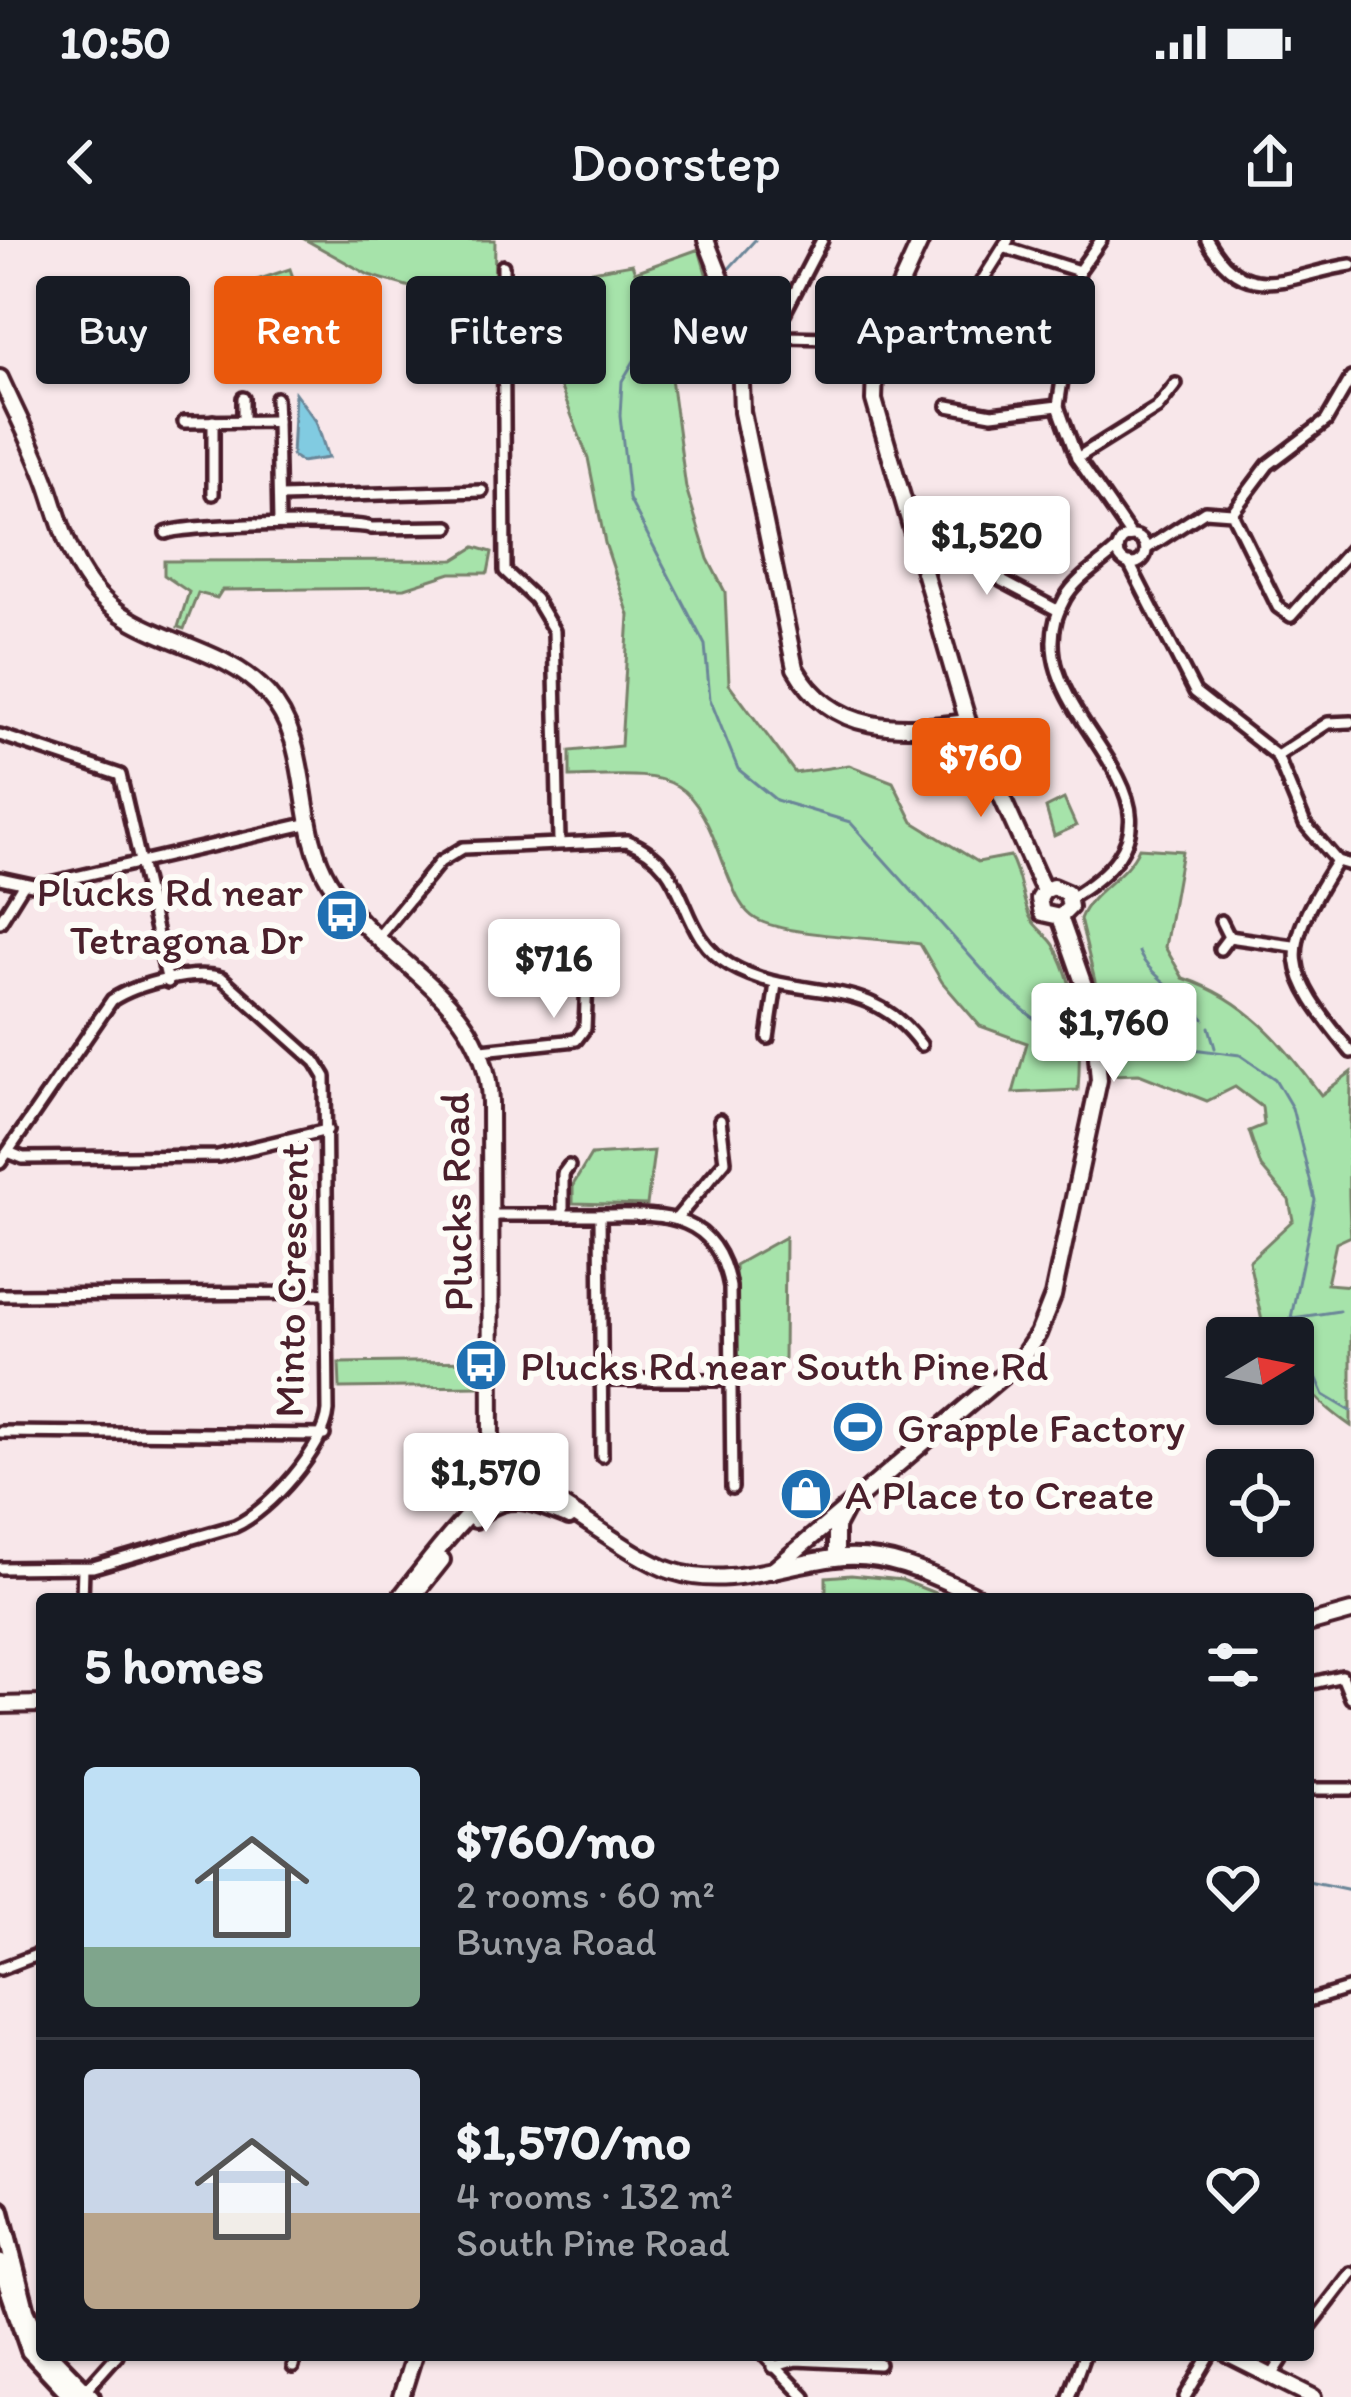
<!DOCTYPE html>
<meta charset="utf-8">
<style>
:root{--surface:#171b24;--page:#20242c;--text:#f1f3f6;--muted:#9ea1a6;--line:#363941;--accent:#ea580c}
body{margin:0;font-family:Itim,sans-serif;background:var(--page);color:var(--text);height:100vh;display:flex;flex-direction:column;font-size:45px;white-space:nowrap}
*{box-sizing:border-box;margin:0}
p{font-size:39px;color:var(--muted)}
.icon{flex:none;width:66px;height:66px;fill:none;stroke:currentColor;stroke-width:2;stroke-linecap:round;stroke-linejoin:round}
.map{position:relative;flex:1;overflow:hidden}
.sheet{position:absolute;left:36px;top:1353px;width:1278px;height:768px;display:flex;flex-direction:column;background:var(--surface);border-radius:12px;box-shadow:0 3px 9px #0004}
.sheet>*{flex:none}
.top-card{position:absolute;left:36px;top:36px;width:1281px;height:108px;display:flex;gap:24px}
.needle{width:78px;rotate:80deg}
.controls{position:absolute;left:1206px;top:1077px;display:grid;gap:24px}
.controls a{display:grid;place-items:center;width:108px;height:108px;border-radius:12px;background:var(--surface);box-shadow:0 3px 9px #0004;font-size:60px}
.price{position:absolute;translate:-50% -102px;padding:0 27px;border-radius:12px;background:#fff;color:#222;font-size:39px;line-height:78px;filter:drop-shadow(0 3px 6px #0008)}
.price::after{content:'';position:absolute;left:50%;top:72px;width:36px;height:27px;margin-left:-18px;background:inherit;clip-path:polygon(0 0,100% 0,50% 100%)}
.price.current{background:var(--accent);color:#fff}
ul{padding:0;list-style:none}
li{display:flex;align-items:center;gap:36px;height:300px;padding:0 48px}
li+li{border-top:3px solid var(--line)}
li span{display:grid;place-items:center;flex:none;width:336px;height:240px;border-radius:12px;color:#555}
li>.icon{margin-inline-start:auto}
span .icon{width:144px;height:144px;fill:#fffc;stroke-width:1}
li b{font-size:51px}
h2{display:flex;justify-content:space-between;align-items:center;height:144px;padding:0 48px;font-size:51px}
.chip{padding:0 42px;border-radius:12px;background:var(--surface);box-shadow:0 3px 9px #0004;font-size:42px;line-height:108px}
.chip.current{background:var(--accent);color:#fff}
.status{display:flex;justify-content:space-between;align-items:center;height:84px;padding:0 60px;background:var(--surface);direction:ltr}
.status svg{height:33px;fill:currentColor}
header{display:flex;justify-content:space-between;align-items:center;height:156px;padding:0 48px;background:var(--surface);font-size:54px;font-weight:600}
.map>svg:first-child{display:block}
</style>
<div class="status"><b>10:50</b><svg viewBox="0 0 49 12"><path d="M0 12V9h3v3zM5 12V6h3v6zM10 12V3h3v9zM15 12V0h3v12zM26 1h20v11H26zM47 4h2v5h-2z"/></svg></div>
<header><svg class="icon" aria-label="back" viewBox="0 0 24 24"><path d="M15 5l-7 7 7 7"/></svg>Doorstep<svg class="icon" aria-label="share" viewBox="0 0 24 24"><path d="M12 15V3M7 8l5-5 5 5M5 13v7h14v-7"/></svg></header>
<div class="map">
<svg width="1351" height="2157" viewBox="0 0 1351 2157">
<rect width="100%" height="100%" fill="#f8e7ea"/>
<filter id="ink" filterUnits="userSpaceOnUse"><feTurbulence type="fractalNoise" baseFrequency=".00833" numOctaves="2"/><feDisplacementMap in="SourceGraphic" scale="24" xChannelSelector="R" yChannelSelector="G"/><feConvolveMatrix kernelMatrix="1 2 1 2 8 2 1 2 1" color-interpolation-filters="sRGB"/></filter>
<g filter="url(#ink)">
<!-- green -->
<g fill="#a6e3aa" stroke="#78816a" stroke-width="3">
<path d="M306,0H495L494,56L466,40L410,47L369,35Z"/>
<path d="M699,9L727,106L676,112L671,138L686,248L708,319L725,352L729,444L795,533L849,525L893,542L913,582L978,622L1010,616C1021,636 1021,657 1030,677C1035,688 1048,695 1054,705C1078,750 1082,800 1078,850L1013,853L1027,803L980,786L942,742L920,704C882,698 785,696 756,679C740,669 734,650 727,633C690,528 676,534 570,537V511L621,506L629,375L605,303L588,218L559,143L572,106L560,58H586L592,31L632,24L635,32Z"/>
<path d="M290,29L298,52L253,67L245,44Z"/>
<path d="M475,307L492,312L488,333H451L405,348L222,350L217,358L198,353L184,389L178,387L189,352L164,335V321L454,320Z"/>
<path d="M1064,559L1076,586L1054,596L1046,568Z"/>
<path d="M1139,608L1182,611L1165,707L1183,738C1248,760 1281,802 1321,855L1351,832C1351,888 1346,941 1351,996L1336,1003L1327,1044L1351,1046V1186C1318,1163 1293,1140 1293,1098H1274L1262,1081L1249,1021L1293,980L1289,960L1261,927L1249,891L1264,885L1262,867L1235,847L1207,861L1139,834L1111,835L1107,791L1080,679C1091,650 1126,638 1139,608Z"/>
<path d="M654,911L647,965L573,963V945L591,915Z"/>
<path d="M785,997L784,1122H738L735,1025Z"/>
<path d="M478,1121V1146L340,1148L339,1123Z"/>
<path d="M851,1335L902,1340L950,1359H826V1337Z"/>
</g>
<!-- water -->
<path fill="#81cbe1" stroke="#6b8698" stroke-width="3" d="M295,153L316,181L328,218L301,222L292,216Z"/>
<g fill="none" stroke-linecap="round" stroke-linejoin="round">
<!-- stream -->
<g stroke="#6b8698" stroke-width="3">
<path d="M724,34L755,0"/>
<path d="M717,40L637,116L622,141L620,175L629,259L705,405L710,459L738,529L776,560L850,582L1005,755L1041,784L1073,795"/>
<path d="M1139,712C1147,734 1187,757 1204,779"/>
<path d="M1209,787L1215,808"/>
<path d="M1113,799L1240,815L1275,839L1292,868L1315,960L1291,1078L1324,1155L1351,1171"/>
<path d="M1293,1078L1339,1071"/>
<path d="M1308,1642L1351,1651"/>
</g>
<!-- street casing -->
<g stroke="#4a1f2b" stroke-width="18">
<g id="street">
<path d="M1101,0L1079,31L1058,166L1077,218L1131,296"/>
<path d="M1207,0C1246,70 1292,33 1351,25"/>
<path d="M1006,8L1079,31"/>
<path d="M503,26L505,331L535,359L554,391L559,600"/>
<path d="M977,49L1008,0"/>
<path d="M739,84L776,89L785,97L876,99"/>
<path d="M776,89L822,0"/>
<path d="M243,158V181"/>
<path d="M276,158L277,181"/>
<path d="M948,166L992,174L1058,166"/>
<path d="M213,181V254"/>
<path d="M184,182L277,181L279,283"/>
<path d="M1077,218L1157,168L1176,144"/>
<path d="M281,257L482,251"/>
<path d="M1232,273L1268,225L1326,181L1351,138"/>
<path d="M990,286L1002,341L1059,371"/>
<path d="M166,293C184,284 360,281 371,288L449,287"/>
<circle cx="1132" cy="310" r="14"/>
<path d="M1146,309L1205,271L1232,273L1278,367L1291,376L1351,309"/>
<path d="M1129,323L1195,452L1277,516L1305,584L1337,621L1351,625"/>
<path d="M0,495L120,535L168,742"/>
<path d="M1277,516L1328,483L1351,482"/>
<path d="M1337,621C1278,713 1283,729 1351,812"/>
<path d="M0,638L37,646L306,584"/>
<path d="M1070,658C1237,559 998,475 1065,358C1078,336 1101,325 1118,308"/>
<path d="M0,682L23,645"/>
<path d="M379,696L440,622L463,608L627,601C695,627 673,692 730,725C800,765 867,730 921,805"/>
<path d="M1229,697L1293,706"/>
<path d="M1220,709L1229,697L1221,681"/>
<path d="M768,798L776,744"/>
<path d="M482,810L576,800L585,788L588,714"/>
<path d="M8,912L23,918L218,916L327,890"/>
<path d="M0,923L112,760C136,744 194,729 222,738L316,822L325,837L328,1171C325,1208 269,1271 235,1286L93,1327L0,1328"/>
<path d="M490,975C524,975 558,975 593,975C657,975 715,967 730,1047L732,1248"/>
<path d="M563,975V934L569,926"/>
<path d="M600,975L602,1216"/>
<path d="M677,978L725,921L720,880"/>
<path d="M0,1055L327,1053"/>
<path d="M602,1140H731"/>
<path d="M0,1192L324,1195"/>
<path d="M82,1359L83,1328"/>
<path d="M1308,1444L1342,1436L1351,1458"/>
<path d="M1308,1549H1351"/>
<path d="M0,1729L42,1713"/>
<path d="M1308,1761L1351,1748"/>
<path d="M1308,2089L1351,2033"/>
<path d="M764,2115L805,2157"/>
<path d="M293,2127L295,2115"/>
<path d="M773,2127L796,2120L879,2124"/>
<path d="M1273,2134L1285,2115"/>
<path d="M85,2151L117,2115"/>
<path d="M1069,2157L1084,2115"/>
<path d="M1185,2157L1210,2115"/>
</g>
</g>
<!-- secondary casing -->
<g stroke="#4a1f2b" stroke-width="22">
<g id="secondary">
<path d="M706,0L739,84L742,172L795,428C833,495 899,491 968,482"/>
<path d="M921,0L876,99L874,160L968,482L1044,651"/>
<path d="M0,138C16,173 35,209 48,246C60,281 68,316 91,346C137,405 218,400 267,453C314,504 294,583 329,641C379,724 487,754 490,862L491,1215L503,1261"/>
<path d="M1044,651L1053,647L1067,653L1070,667L1060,677"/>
<path d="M1044,651L1039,659L1042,673L1060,677"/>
<path d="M475,1280C506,1248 534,1263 569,1277"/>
<path d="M836,1317V1287L844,1272"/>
<path d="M772,1331L1019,1122L1038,1094L1053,1056L1099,840L1093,771L1060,677"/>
<path d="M399,1359C419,1334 484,1245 513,1243C539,1241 629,1318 672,1331C728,1349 779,1325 835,1318C888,1311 936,1337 983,1359"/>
<path d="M411,1359L442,1320"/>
<path d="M1308,1384L1351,1372"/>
<path d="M0,1465L42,1464"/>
<path d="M1229,2115L1313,2157"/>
<path d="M401,2157L414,2115"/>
</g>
</g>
<!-- primary casing -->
<g stroke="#4a1f2b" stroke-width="24">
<g id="primary">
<path d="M0,1970L26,2071L42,2104"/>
<path d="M0,2023L30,2111L73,2157"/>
<path d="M50,2115L91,2157"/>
</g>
</g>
<!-- street -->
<use href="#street" stroke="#fdfcf7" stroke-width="9"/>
<!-- secondary -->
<use href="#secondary" stroke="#fdfcf7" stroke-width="14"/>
<!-- primary -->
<use href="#primary" stroke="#fdfcf7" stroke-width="15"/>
</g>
</g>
<!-- icons -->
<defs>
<g id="bus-disc" transform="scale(2.7)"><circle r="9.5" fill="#1f6fb2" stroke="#fdfcf7"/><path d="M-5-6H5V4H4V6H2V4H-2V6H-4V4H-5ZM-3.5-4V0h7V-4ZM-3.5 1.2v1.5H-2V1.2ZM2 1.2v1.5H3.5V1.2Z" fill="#fff"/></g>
<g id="stadium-disc" transform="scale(2.7)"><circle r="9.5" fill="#1f6fb2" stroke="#fdfcf7"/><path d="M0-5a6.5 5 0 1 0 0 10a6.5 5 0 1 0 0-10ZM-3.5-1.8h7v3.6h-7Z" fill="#fff"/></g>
<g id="shop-disc" transform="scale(2.7)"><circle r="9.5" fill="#1f6fb2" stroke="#fdfcf7"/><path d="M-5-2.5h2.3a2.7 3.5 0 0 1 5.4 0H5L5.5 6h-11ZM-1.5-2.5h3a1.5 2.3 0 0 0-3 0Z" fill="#fff"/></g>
</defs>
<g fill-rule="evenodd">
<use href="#bus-disc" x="342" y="675"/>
<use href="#bus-disc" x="481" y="1125"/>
<use href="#stadium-disc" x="858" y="1187"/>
<use href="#shop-disc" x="806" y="1254"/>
</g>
<g text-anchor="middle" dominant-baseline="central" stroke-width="12" stroke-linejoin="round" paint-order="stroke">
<!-- poi labels -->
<g font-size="42" fill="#4a1f2b" stroke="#fdfcf7" text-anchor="start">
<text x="303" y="651" text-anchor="end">Plucks Rd near<tspan x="303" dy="48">Tetragona Dr</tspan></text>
<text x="520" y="1125">Plucks Rd near South Pine Rd</text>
<text x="897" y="1187">Grapple Factory</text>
<text x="845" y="1254">A Place to Create</text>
</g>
<!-- street labels -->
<g font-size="42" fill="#4a1f2b" stroke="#fdfcf7">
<text transform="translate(456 962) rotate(-91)">Plucks Road</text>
<text transform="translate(291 1040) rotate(-89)">Minto Crescent</text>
</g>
</g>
</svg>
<div class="controls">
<a><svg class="needle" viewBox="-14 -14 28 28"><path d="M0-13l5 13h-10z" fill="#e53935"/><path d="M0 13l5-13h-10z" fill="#9ea1a6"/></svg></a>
<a><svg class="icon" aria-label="locate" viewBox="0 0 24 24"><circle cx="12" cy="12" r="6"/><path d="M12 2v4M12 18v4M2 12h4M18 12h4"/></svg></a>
</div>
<b class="price" style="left:987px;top:358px">$1,520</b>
<b class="price current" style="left:981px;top:580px">$760</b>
<b class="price" style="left:554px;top:781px">$716</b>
<b class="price" style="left:1114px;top:845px">$1,760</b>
<b class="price" style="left:486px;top:1295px">$1,570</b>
<div class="top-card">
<a class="chip">Buy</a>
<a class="chip current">Rent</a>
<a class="chip">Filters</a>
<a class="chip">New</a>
<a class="chip">Apartment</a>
</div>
<section class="sheet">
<h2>5 homes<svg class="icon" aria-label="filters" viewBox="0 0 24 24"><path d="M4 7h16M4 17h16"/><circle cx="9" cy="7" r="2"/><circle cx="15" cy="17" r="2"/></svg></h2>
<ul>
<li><span style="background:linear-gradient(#bfe0f5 75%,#7fa58c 0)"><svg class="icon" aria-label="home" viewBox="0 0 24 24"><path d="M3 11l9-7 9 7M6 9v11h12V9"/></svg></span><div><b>$760/mo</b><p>2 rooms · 60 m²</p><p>Bunya Road</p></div><svg class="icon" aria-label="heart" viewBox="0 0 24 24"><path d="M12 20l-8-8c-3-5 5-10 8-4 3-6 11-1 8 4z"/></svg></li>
<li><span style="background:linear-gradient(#c9d6e8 60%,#b9a48a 0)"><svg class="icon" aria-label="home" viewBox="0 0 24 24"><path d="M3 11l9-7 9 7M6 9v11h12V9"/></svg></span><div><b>$1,570/mo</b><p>4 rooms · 132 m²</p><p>South Pine Road</p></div><svg class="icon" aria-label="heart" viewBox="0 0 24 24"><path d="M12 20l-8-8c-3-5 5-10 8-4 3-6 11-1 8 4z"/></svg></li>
</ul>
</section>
</div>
